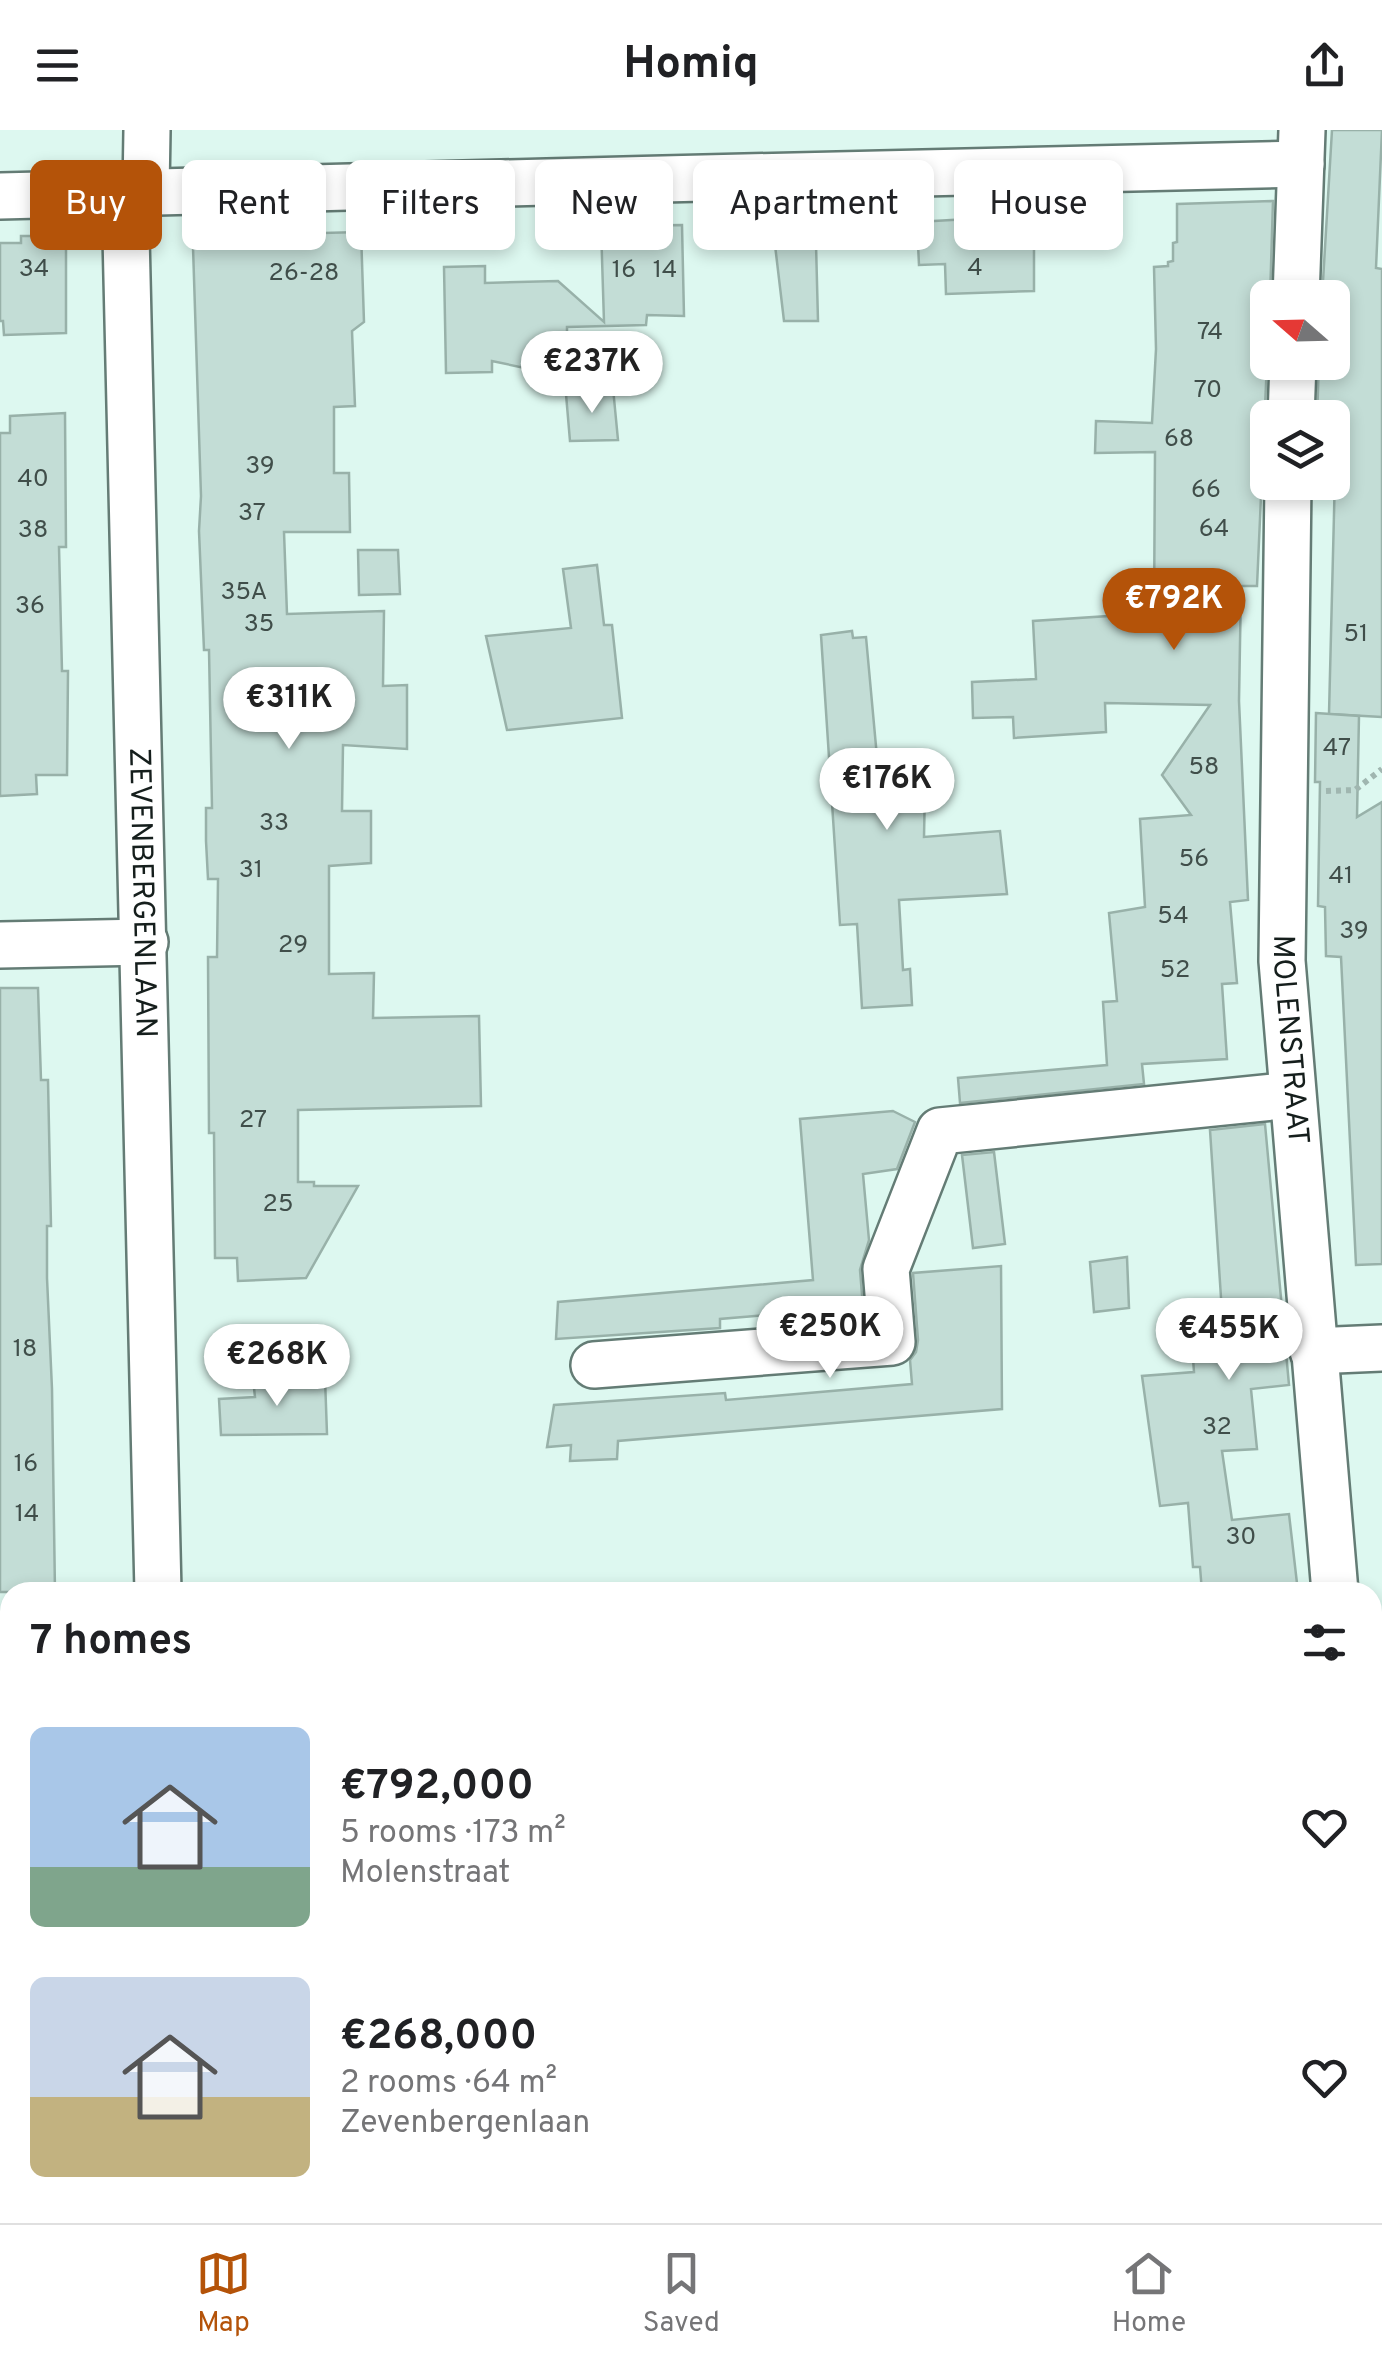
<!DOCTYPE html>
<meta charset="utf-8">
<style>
:root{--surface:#fff;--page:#f2f2f2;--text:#202124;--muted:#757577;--line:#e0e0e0;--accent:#b45309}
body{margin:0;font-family:Overpass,sans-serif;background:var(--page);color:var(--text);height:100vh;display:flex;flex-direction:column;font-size:38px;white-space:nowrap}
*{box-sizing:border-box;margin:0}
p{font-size:32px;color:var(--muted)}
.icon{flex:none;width:55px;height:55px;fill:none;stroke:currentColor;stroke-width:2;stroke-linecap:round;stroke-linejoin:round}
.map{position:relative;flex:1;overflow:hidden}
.sheet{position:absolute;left:0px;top:1452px;width:1382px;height:642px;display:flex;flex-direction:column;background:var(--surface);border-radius:30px 30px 0 0;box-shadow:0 5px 15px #0003}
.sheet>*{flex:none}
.guide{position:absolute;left:30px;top:30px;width:1322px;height:90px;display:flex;gap:20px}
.needle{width:65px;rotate:290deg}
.controls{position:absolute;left:1250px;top:150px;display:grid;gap:20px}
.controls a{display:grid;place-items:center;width:100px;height:100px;border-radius:15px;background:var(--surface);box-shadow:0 5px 15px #0003;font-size:50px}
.price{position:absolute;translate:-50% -85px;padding:0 22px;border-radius:35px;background:#fff;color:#222;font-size:32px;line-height:65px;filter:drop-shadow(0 2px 5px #0008)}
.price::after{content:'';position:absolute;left:50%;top:60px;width:30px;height:22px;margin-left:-15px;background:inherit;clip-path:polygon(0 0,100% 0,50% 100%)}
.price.on{background:var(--accent);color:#fff}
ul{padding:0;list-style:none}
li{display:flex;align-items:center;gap:30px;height:250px;padding:0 30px}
li span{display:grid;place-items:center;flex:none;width:280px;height:200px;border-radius:15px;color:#555}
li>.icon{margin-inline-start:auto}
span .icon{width:120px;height:120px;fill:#fffc;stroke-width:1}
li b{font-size:42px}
h2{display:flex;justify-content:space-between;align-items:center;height:120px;padding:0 30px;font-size:42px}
.tag{padding:0 35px;border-radius:15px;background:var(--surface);box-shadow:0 5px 15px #0003;font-size:35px;line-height:90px}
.tag.on{background:var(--accent);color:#fff}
header{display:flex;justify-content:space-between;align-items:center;height:130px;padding:0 30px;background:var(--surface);font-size:45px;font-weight:700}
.menu{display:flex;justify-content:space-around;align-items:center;height:140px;border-top:2px solid var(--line);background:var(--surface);font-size:28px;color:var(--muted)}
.menu a{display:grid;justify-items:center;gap:5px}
.menu .on{color:var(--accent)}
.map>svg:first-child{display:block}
</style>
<header><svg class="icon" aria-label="menu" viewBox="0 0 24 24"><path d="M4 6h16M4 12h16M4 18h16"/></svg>Homiq<svg class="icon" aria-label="share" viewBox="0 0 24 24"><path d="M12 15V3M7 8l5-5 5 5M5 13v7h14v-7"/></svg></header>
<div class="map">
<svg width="1382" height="2093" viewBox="0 0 1382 2093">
<rect width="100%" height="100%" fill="#ddf8f0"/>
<!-- built -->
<rect fill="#cbefe4" x="891" y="2085" width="165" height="8"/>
<!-- building -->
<g fill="#c3ddd6" stroke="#98b1a9" stroke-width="2.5">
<path d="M1332,0H1382L1376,138L1382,139V587L1329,584L1336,304H1332V288H1317L1319,232H1332V168H1322Z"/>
<path d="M1273,71L1270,168H1266L1264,232H1267L1257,456H1241L1239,571L1248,770L1230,772L1237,853L1222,854L1227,929L1142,934L1144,954L960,973L958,948L1107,935L1103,872L1117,871L1109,783L1145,777L1140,689L1191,685L1162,645L1210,575L1105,573L1106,602L1014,608L1013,587L973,588L972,552L1036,549L1033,491L1154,483L1155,322L1095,323L1096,291L1152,293L1156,219L1154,137L1168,136V132L1173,131V113L1177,112V74Z"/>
<path d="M1003,87L1005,117L1034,116V161L946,164L945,134L919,135L917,92Z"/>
<path d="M682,95L684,186L647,185L646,195L567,197V247L492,231V242L446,243L444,137L485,136V153L558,151L604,192L601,96Z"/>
<path d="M361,102L364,192L352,201L355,276L334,277V343H349L350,402H284L287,484L384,481L383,556L407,555V619L343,615L342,681H371V733L329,736V844L374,843L373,888L479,886L481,976L298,980V1052H314V1056H358L306,1148L238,1151L237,1128H215L214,1003H209L208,827H217L218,749H208L206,711V678H212L209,520H204L199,401L201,366L193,117L202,106Z"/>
<path d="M21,106H66V203L4,205L3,191H0V113H21Z"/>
<path d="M816,114L818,191H784L775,115Z"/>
<path d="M613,258L618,310L570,311L566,264Z"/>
<path d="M65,283L66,417H59L62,541H68L67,645H36L37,664L0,666V303H10V286Z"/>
<path d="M358,420H398L400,464L359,465Z"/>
<path d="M597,435L604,495H612L622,588L507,600L486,506L571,498L563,439Z"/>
<path d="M852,501L853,508L866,507L879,649L914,648L925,657L924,707L1000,701L1007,764L899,770L903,840L910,839L912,875L862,878L857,794L840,795L821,505Z"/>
<path d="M1316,583L1359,586L1357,687L1382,672V1134L1356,1135L1341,827L1326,826L1325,777L1318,776L1320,652H1315Z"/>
<path d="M0,858H38L41,950H48L51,1096H47V1148L52,1259L55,1462H0Z"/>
<path d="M893,981L915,992L897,1039L863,1044L869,1110L860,1140L863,1177L720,1189V1198L556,1209L558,1172L813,1150L800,989Z"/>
<path d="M1265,994L1289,1255L1251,1259L1257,1319L1222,1321L1232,1390L1289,1384L1298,1462H1202L1200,1437H1193L1188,1373L1160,1376L1142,1246L1194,1242L1191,1201L1223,1198L1210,1000Z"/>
<path d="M994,1022L1005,1114L973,1118L962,1025Z"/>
<path d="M1127,1127L1129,1178L1094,1182L1090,1132Z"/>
<path d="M1001,1136L1002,1279L618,1311L617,1329L570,1331L571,1315L547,1317L554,1275L725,1263L726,1270L912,1254L910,1230L916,1222L918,1210L913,1143Z"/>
<path d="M325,1248L327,1304L221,1305L219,1269L255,1267L253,1249Z"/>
</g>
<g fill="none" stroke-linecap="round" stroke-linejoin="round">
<!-- minor casing -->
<g stroke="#647c75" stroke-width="50">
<g id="minor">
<path d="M146,60L147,0"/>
<path id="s1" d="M125,63L158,1462"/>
<path d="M0,66C433,53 868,45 1301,34"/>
<path d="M1296,168L1302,0"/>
<path d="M1291,288L1293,232"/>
<path id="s2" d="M1288,352L1282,831L1335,1462"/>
<path d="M0,815L145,812"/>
<path d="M1313,1221L1382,1218"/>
<path d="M594,1235L892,1212L886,1139L940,1001L1292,965"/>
<path d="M1372,1688L1382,1687"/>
<path d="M1372,1788L1382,1829"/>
<path d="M171,2085L172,2093"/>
</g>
</g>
<!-- path -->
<path stroke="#a0b6b0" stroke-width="6" stroke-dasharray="5 5" stroke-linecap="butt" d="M1326,661L1355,660L1382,639"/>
<!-- minor -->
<use href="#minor" stroke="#fff" stroke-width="45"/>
</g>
<g text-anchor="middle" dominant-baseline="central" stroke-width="8" stroke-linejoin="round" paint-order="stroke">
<!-- number labels -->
<g font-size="25" fill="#404e4a">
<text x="975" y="139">4</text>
<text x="34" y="140">34</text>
<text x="624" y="141">16</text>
<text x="665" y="141">14</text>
<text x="304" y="144">26-28</text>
<text x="1210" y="203">74</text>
<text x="1208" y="261">70</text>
<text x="1179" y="310">68</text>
<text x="260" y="337">39</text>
<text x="33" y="350">40</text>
<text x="1206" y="361">66</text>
<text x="252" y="384">37</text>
<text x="1214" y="400">64</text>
<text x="33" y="401">38</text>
<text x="244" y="463">35A</text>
<text x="30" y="477">36</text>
<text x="259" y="495">35</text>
<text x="1356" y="505">51</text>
<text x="1337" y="619">47</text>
<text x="1204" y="638">58</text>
<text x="274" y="694">33</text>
<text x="1194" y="730">56</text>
<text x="251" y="741">31</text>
<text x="1341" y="747">41</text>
<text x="1173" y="787">54</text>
<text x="1354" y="802">39</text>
<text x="293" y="816">29</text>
<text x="1175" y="841">52</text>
<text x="253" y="991">27</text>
<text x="278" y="1075">25</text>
<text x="25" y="1220">18</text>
<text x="1217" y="1298">32</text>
<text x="26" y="1335">16</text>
<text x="27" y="1385">14</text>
<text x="1241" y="1408">30</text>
</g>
<!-- street labels -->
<g font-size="30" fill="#151e1c" stroke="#fefefe">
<text stroke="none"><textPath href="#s1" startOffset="700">ZEVENBERGENLAAN</textPath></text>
<text stroke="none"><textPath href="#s2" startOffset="558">MOLENSTRAAT</textPath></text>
</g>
</g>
</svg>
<div class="controls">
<a><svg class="needle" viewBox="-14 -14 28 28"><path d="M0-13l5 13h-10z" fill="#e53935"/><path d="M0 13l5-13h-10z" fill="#757577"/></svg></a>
<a><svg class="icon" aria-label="layers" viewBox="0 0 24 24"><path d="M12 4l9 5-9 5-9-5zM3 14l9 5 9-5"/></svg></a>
</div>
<b class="price" style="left:592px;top:286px">€237K</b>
<b class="price on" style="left:1174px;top:523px">€792K</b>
<b class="price" style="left:289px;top:622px">€311K</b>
<b class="price" style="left:887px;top:703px">€176K</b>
<b class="price" style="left:830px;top:1251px">€250K</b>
<b class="price" style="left:1229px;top:1253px">€455K</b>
<b class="price" style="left:277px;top:1279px">€268K</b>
<div class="guide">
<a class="tag on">Buy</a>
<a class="tag">Rent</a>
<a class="tag">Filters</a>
<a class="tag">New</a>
<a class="tag">Apartment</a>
<a class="tag">House</a>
</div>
<section class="sheet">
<h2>7 homes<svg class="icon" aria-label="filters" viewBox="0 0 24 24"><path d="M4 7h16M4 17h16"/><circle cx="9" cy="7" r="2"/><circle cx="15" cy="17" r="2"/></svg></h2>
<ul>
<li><span style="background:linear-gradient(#a9c7e8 70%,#7fa58c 0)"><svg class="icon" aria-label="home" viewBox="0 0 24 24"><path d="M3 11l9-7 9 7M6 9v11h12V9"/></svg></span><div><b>€792,000</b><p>5 rooms · 173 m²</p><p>Molenstraat</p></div><svg class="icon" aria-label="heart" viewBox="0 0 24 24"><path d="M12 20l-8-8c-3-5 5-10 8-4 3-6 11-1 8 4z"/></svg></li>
<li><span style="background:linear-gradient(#c9d6e8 60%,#c2b280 0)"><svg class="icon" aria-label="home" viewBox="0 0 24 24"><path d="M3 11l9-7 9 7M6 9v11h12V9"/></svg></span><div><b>€268,000</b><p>2 rooms · 64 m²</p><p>Zevenbergenlaan</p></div><svg class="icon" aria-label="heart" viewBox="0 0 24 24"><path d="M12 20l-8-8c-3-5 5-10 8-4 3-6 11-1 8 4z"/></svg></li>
</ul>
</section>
</div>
<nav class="menu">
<a class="on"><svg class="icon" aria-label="map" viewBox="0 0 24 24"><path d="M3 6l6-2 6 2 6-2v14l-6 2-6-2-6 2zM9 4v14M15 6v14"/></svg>Map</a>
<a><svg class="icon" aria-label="saved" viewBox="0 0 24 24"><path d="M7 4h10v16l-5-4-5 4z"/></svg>Saved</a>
<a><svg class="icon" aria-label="home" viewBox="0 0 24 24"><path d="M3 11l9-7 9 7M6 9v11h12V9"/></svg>Home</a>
</nav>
